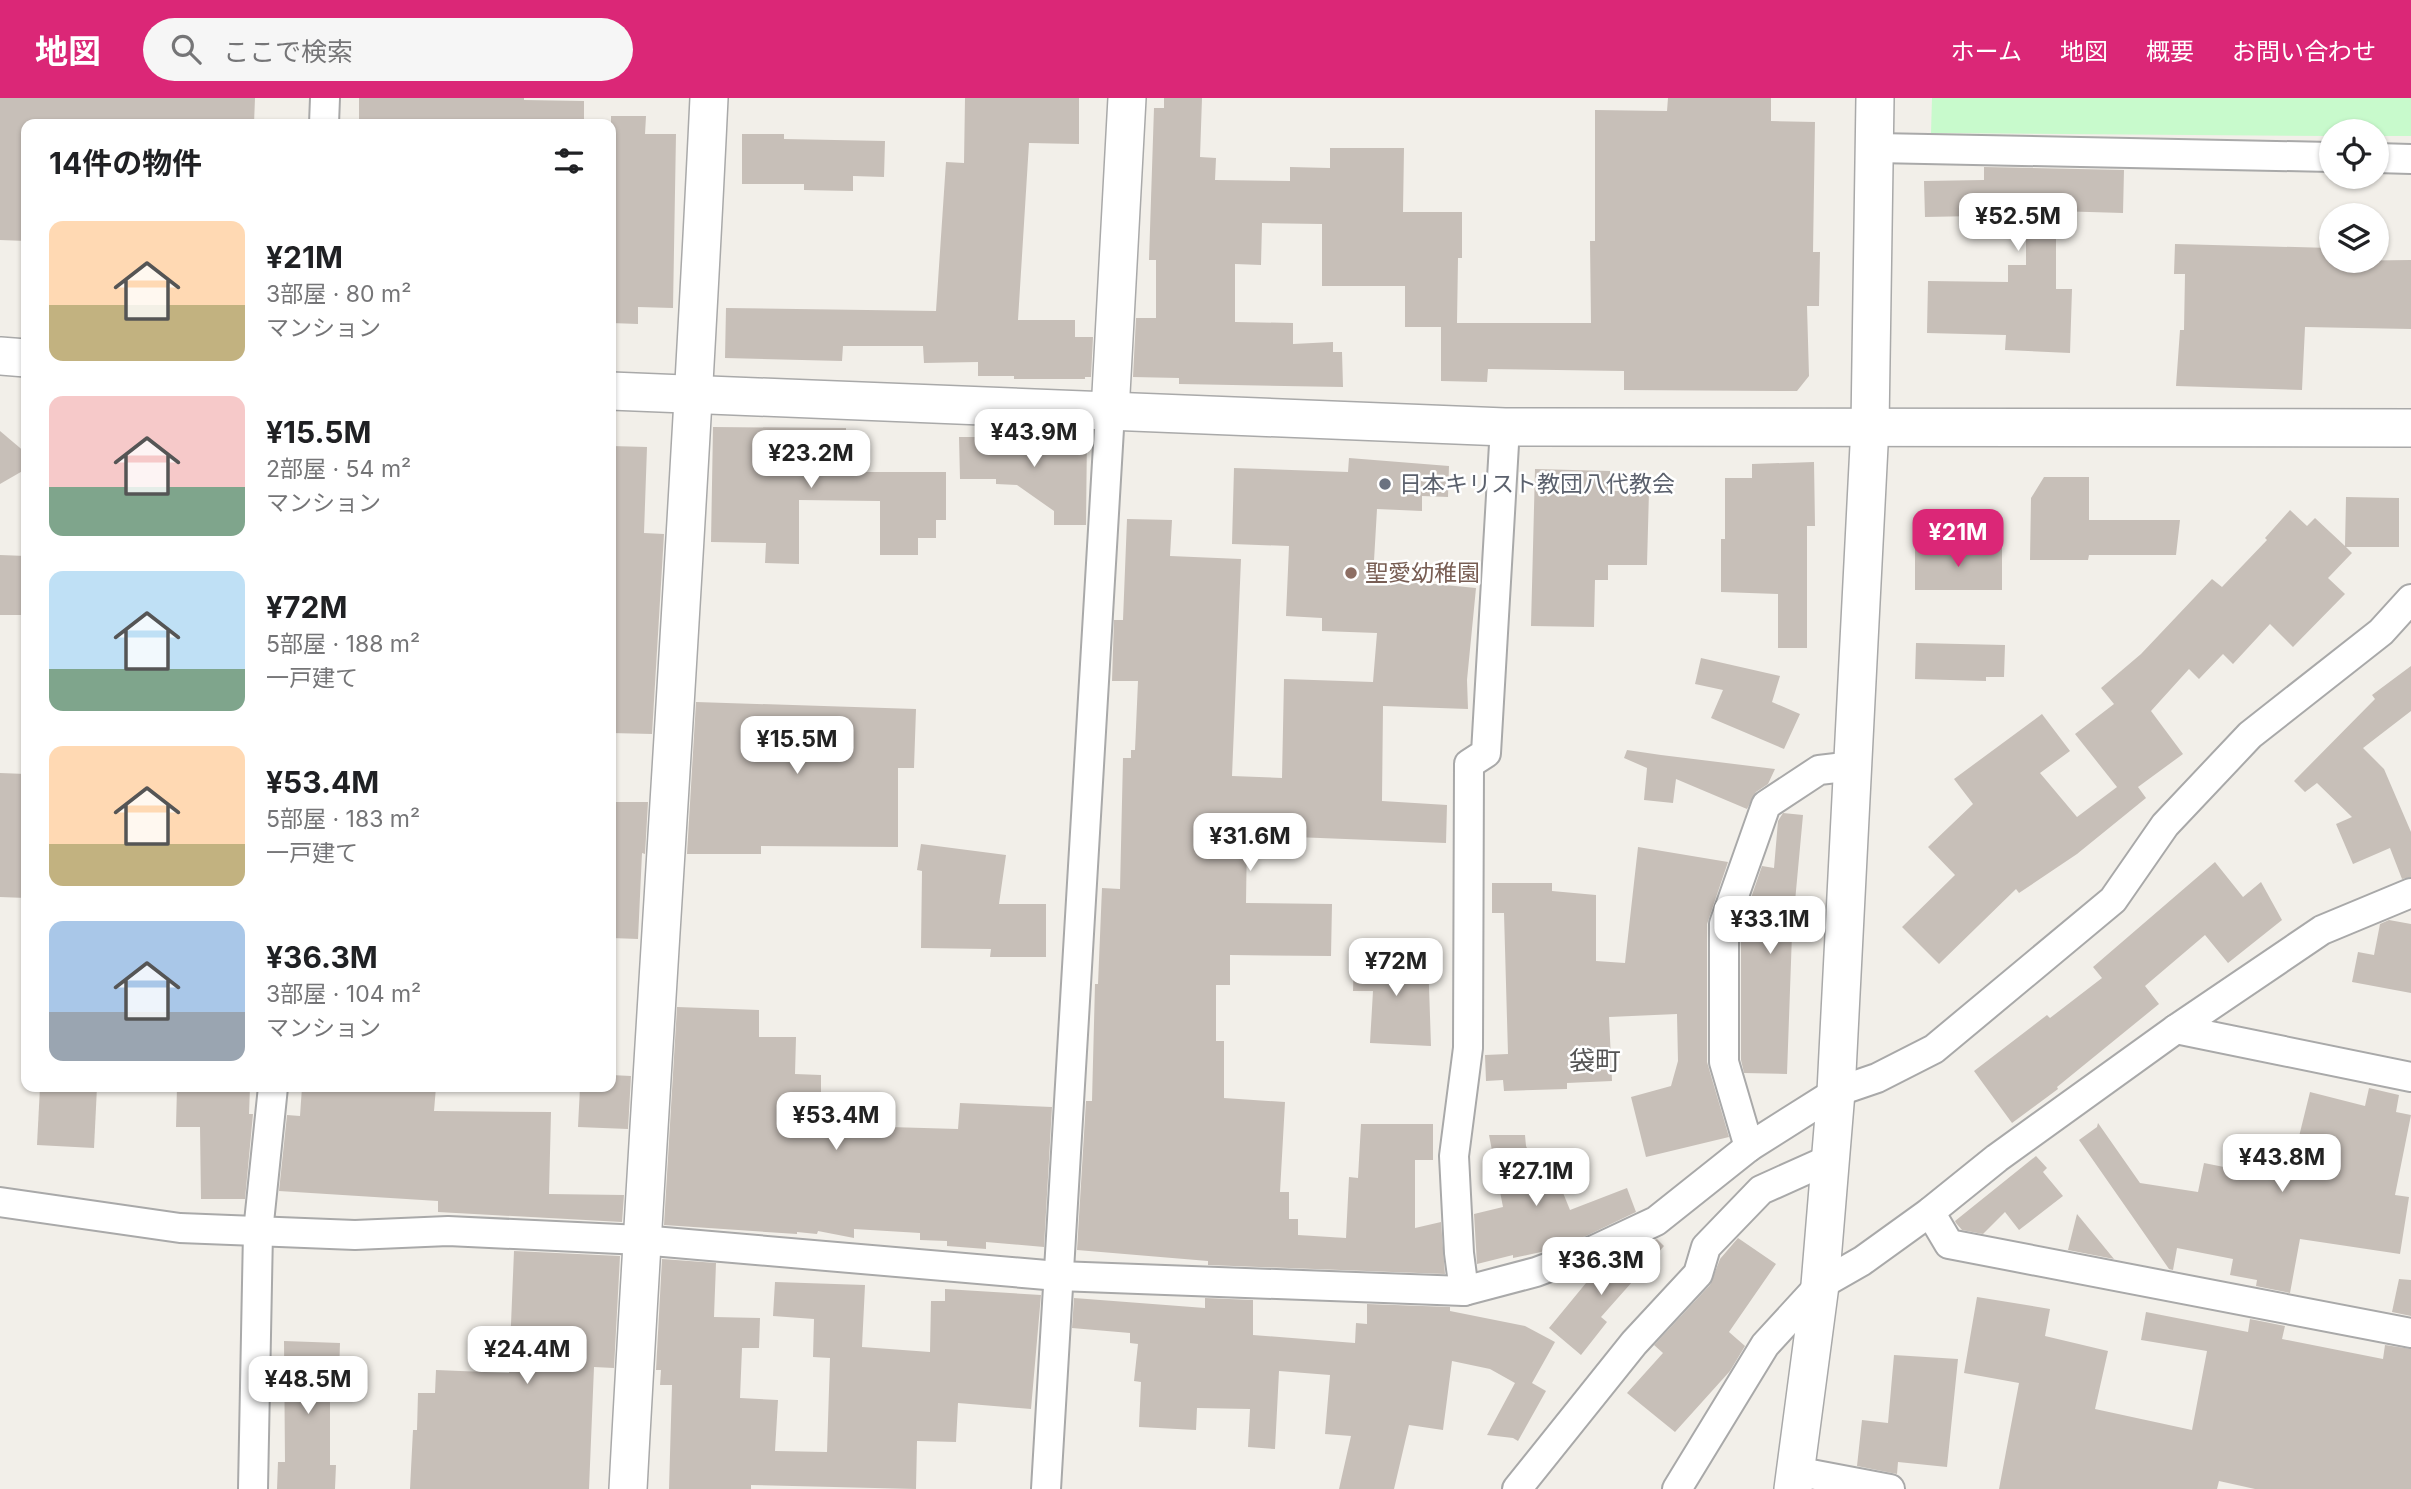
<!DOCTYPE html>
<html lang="ja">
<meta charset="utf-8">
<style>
:root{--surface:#fff;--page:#f6f6f6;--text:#202124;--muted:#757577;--accent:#db2777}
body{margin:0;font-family:Inter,"Noto Sans JP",sans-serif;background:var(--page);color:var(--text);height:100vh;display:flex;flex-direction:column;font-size:26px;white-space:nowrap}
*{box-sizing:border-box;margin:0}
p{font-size:23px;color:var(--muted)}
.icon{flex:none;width:38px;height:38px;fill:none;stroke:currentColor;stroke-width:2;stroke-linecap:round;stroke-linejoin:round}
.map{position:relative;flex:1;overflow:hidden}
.sheet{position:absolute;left:21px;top:21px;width:595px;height:973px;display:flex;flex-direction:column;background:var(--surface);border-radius:14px;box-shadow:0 2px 5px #0004}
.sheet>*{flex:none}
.controls{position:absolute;left:2319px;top:21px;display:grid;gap:14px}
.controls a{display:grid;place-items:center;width:70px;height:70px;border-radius:50%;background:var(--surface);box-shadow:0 2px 5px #0004;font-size:35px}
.price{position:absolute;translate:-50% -60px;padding:0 16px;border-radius:14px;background:#fff;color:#222;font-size:23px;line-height:46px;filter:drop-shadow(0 2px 4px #0008)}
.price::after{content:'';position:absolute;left:50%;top:42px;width:21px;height:16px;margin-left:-10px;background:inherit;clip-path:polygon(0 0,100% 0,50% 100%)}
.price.selected{background:var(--accent);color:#fff}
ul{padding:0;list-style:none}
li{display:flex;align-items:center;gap:21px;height:175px;padding:0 28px}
li span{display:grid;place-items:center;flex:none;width:196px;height:140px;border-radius:14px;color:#555}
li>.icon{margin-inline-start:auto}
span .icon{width:84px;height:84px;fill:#fffc;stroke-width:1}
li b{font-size:30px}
h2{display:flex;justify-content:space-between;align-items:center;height:84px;padding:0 28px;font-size:30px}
header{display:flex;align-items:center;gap:42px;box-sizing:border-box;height:98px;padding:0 35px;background:var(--accent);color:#fff}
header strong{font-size:33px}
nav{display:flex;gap:38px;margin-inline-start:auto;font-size:24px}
.search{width:490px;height:63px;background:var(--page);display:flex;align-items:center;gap:18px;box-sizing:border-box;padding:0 24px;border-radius:38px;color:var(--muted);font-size:26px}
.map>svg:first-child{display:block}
</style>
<header>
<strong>地図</strong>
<div class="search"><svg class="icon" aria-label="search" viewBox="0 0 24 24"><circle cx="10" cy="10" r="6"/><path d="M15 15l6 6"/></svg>ここで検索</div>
<nav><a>ホーム</a><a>地図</a><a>概要</a><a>お問い合わせ</a></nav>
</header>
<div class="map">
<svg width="2411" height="1391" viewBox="0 0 2411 1391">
<rect width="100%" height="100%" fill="#f2efe9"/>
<!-- park -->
<path fill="#c8facc" d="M1932,0H2411V38H2377L2376,33H2331V38L1931,35Z"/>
<!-- building -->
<g fill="#c7bfb8">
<path d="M0,0H255L254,26H26V143L0,142Z"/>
<path d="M359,0H524V2L584,3V26H359Z"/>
<path d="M965,0H1079V46L1029,45L1018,222H1075V239H1093L1091,279H1085V281H1014V278H978V264L924,265L923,248H843L842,263L725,260L726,210L936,213L946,64L964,65Z"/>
<path d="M1164,0H1202L1200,59L1216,60L1215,82L1290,83V69L1330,70V50H1404L1403,114H1462V160H1458L1457,225H1591L1590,143H1595V12L1667,13L1668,0H1771V23L1815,24L1813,154H1820L1819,208H1807L1809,278L1797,293L1624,292V273L1488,271L1487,284L1441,283V229H1405V188H1322V126L1262,125L1261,167L1235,166V224L1293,225V246L1333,244V254H1342L1343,289L1179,286V280L1133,279L1136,220H1156V162H1149L1154,10H1164Z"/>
<path d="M611,18H646L645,36H676L673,210L638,209V226L611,225Z"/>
<path d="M742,36H784V41L885,43L884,79L853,78V93L804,92V86H742Z"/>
<path d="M1984,69L2124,72L2123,115L2056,113V191H2072L2070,255L2005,252L2006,237L1927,235L1928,183L2008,184V167H2026V117L1925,119L1924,83L1984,82Z"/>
<path d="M2175,146L2331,150V163L2411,162V231L2305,229L2302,292L2176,288L2180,232H2184L2185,176H2174Z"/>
<path d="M713,329L846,330V374H946V422H936V440H918V457H880V403L799,402V466L765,465L766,445L711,444Z"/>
<path d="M0,333L26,355V371L0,386Z"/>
<path d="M1001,336H1087L1086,427H1054V413L1017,387L996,386V381H960L959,339H1001Z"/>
<path d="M611,348L647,349L644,435L664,436L652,636L611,635Z"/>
<path d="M1349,360L1449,368L1448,399L1422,398V413L1377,411L1373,480L1476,490L1467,582L1468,611L1383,608L1382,703L1447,707L1446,745L1247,737L1246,805L1332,806L1331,858L1230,857V887H1216V943H1224V1000L1285,1004L1280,1094H1289V1121H1298V1137L1346,1140L1349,1079L1358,1080L1361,1026H1433V1062H1415V1130L1441,1124L1445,1176L1208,1167V1163L1077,1152L1086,1003H1092L1095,886H1098L1102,790L1120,791L1123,660H1131V652H1135L1138,583H1112L1114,522H1123L1127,421L1172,422L1170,458L1241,461L1232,678L1282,680L1284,581L1373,584L1377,535L1322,533V520L1286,518L1289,448L1232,446L1234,370L1348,374Z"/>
<path d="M1814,364L1815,428H1807V550H1778V496L1721,494V441H1725V380H1752V366Z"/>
<path d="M1535,371L1610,373V393H1649L1647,467H1608V482H1595L1594,529L1531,528Z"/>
<path d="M2044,379H2089V422H2180L2176,457H2089L2088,462H2030L2031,400Z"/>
<path d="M2346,399L2399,400V449H2346L2352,455L2328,480L2345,496L2293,549L2270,526L2233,566L2223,556L2199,581L2189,571L2151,613L2183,656L2138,689L2146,700L2077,756L2019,795L2016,791L1939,866L1902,829L1955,777L1928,749L1973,706L1954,681L2042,616L2070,653L2040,675L2077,719L2117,689L2075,636L2114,606L2101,590L2141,556L2212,481L2222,489L2267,442L2265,440L2290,412L2307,428L2315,420L2345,448Z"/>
<rect x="1915" y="449" width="87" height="43"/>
<path d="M0,457L26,458V517H0Z"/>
<path d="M1916,545L2005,547L2004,579H1986V583L1915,581Z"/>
<path d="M1701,560L1780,578L1772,604L1800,616L1784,651L1711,620L1723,592L1695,586Z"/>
<path d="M2411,568V613L2363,650L2384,671L2411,734V779L2402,781L2390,750L2353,766L2336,726L2352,719L2317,685L2305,694L2294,683L2375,601L2372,597Z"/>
<path d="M696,604L916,611L914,670H898V749L761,748V756H687Z"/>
<path d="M1627,652L1661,657L1775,671L1768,686L1756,694L1747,711L1676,681L1673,705L1644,702L1647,670L1624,660Z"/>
<path d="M0,675L26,676V800L0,799Z"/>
<path d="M611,704H648L645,756L642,755L638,841L611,840Z"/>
<path d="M1783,715L1803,717L1792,836L1787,976L1744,975L1741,962V829L1762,768L1774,770L1778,723Z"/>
<path d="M921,746L1006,757L999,806H1046V859H990L991,851L921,850L922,773L917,772Z"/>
<path d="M1638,749L1728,764L1707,826V964L1729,1039L1646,1059L1631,999L1671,988L1678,963L1677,916L1609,919L1612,983L1567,985V991L1504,993L1503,982L1486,983L1485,957L1508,956L1504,815H1492V785H1552V793L1596,797V863L1625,865Z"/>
<path d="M2215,764L2243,799L2261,784L2282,822L2228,865L2205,837L2145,888L2159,906L2057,989L2058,991L2012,1025L1974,973L2047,917L2050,920L2102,880L2093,869Z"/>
<path d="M2389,822L2411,826V895L2352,884L2358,854L2374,857L2380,826Z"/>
<path d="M1354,857L1428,859L1431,948L1370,945L1373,893H1353Z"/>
<path d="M677,909L759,912V939H796L795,976L821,977V1027L958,1031L960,1005L1052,1009L1044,1149L986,1144V1151L947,1148V1143L920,1142V1135L854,1131V1140L818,1133L817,1136L797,1134V1136L664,1127Z"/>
<path d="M611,977L631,978L628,1031L578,1029L580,989H611Z"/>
<path d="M40,989H97L94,1050L37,1047Z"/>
<path d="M177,989H250L249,1016H253L245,1101H201L200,1029H176Z"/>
<path d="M302,989H436L434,1013L551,1014L549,1096L624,1097L622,1124L438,1114V1103L279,1093L287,1017L300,1018Z"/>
<path d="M2369,990L2399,997L2396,1014L2411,1017L2395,1097L2409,1099L2400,1156L2300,1141L2290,1195L2256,1188L2257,1182L2230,1177L2233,1161L2177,1150L2173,1172L2169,1171L2079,1042L2097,1029L2098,1025L2140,1085L2198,1094L2204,1065L2234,1071V1074L2288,1083L2310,994L2365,1008Z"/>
<path d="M1489,1037H1525L1526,1048L1544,1085L1557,1080L1570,1112L1627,1090L1636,1114L1586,1138L1541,1154L1513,1160V1157L1477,1166L1474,1116L1503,1109Z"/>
<path d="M2036,1058L2047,1070L2043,1074L2063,1098L2019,1132L2005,1114L1983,1136L1962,1132L1956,1125L1955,1123Z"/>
<path d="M2077,1116L2114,1161L2068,1152Z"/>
<path d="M1738,1140L1776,1166L1729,1234L1745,1248L1730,1273L1675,1334L1627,1295L1663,1255L1654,1247L1710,1187L1720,1161Z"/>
<path d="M1657,1141L1664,1148L1601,1219L1607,1224L1581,1257L1549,1230L1600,1168Z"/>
<path d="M514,1153L620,1158L614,1270L594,1269L589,1391H410L413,1332H417L418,1295H435L436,1272L509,1275Z"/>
<path d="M662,1161L716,1165L714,1219L760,1220L759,1250H742L740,1300L778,1302L775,1353L827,1354L830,1260L813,1259L814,1221L773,1218L775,1184L865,1187L862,1249L930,1254L931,1203H945V1191L1041,1197L1031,1311L958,1305L956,1344L917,1343L916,1391L751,1387V1391H669L672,1287H660L661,1272H656Z"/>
<path d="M2399,1181L2411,1182V1218L2392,1214Z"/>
<path d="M1977,1199L2050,1211L2045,1238L2108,1253L2095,1311L2192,1332L2207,1253L2141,1242L2146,1214L2248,1234L2250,1221L2285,1228L2282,1241L2383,1261L2385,1247L2411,1251V1391H2255L2219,1383L2217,1391H1999L2019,1285L1964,1275Z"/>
<path d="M1074,1200L1205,1210V1200L1253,1202V1237L1355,1245L1356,1225L1367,1226V1206L1450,1209V1213L1525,1228L1555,1244L1532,1285L1546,1293L1518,1343L1513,1340L1487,1337L1515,1285L1490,1271L1452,1263L1443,1332L1409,1327L1394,1391H1339L1351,1338L1325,1336L1330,1277L1279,1273L1275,1351L1248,1349L1250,1311L1197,1310L1196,1332L1139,1329L1141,1284L1134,1283L1138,1246L1130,1245V1235L1072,1230Z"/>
<path d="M284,1243L340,1245L339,1276H330V1367H336L335,1391H277L278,1364H285Z"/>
<path d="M1894,1257L1958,1261L1947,1369L1898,1364L1897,1376L1857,1368L1862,1322L1888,1325Z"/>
</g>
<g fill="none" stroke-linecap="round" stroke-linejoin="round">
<!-- minor casing -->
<g stroke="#a9a9a9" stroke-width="32">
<g id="minor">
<path d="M324,26L325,0"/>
<path d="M1876,50L2331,59"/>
<path d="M2376,60L2411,61"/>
<path d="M2176,931L2411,979"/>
<path d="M1749,1049L1724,964V826L1766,707L1819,672L1853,668"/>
<path d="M0,1104L180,1130L355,1137L448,1133L641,1142L1058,1178L1464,1193L1536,1174L1592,1153L1656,1123L1749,1049L1836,994L1877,980L1934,951L2113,802L2165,727L2250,637L2381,534L2411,501"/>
<path d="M1930,1114L1949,1146L2411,1235"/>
<path d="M1464,1193L1459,1155L1454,1058L1468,950L1469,666L1486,655L1505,329"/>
<path d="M1795,1373L1890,1391"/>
<path d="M253,1391L258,1134L273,989"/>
<path d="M1046,1391L1110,314"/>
<path d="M1517,1391L1634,1245L1698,1176L1706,1149L1761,1092L1830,1061"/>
<path d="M1677,1391L1765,1247L1820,1187L1862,1163L1930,1114L1997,1060L2176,931L2322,832L2411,795"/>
</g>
</g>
<!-- tertiary casing -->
<g stroke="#a9a9a9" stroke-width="40">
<g id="tertiary">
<path d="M0,258L26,260"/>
<path d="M611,293L1505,329L2411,330"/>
<path d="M1110,314L1127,0"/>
<path d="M628,1391C653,927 687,464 709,0"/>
<path d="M1793,1391L1820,1187L1836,994L1870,328L1875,0"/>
</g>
</g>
<!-- minor -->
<use href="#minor" stroke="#fff" stroke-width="28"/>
<!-- tertiary -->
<use href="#tertiary" stroke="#fff" stroke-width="37"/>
</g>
<!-- markers -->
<circle fill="#6b7280" stroke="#fff" stroke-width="2.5" cx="1385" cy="386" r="7"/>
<circle fill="#8d6e63" stroke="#fff" stroke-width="2.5" cx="1351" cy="475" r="7"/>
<g text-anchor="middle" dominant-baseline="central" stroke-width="5" stroke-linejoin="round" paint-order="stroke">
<!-- worship labels -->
<g font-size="23" fill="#5b616d" stroke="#fff" text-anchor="start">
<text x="1399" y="386">日本キリスト教団八代教会</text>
</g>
<!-- education labels -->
<g font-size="23" fill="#785e54" stroke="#fff" text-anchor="start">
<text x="1365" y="475">聖愛幼稚園</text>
</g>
<!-- quarter labels -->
<g font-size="26" fill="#555" stroke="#fff">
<text x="1595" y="962">袋町</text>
</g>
</g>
</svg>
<div class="controls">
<a><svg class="icon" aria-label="locate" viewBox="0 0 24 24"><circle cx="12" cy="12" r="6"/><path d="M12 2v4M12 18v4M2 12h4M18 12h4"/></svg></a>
<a><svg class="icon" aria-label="layers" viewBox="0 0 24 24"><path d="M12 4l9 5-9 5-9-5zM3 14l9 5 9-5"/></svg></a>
</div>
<b class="price" style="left:2018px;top:155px">¥52.5M</b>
<b class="price" style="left:1034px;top:371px">¥43.9M</b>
<b class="price" style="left:811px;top:392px">¥23.2M</b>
<b class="price selected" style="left:1958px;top:471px">¥21M</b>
<b class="price" style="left:797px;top:678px">¥15.5M</b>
<b class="price" style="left:1250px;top:775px">¥31.6M</b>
<b class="price" style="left:1770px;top:858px">¥33.1M</b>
<b class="price" style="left:1396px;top:900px">¥72M</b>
<b class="price" style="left:836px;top:1054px">¥53.4M</b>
<b class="price" style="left:2282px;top:1096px">¥43.8M</b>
<b class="price" style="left:1536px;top:1110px">¥27.1M</b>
<b class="price" style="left:1601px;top:1199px">¥36.3M</b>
<b class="price" style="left:527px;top:1288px">¥24.4M</b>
<b class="price" style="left:308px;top:1318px">¥48.5M</b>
<section class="sheet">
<h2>14件の物件<svg class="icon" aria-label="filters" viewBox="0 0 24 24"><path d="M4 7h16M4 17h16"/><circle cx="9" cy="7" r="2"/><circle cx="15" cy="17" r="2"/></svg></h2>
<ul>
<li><span style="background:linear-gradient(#ffd9b3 60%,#c2b280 0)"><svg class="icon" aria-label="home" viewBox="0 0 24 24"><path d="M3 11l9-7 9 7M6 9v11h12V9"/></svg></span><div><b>¥21M</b><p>3部屋 · 80 m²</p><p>マンション</p></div></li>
<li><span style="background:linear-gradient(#f6c9c9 65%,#7fa58c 0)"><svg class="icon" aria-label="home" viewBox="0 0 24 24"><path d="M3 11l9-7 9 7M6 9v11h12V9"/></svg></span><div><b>¥15.5M</b><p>2部屋 · 54 m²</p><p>マンション</p></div></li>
<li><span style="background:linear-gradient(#bfe0f5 70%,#7fa58c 0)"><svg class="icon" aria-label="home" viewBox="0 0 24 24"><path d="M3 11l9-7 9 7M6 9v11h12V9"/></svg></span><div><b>¥72M</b><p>5部屋 · 188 m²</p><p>一戸建て</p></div></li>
<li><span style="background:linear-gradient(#ffd9b3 70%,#c2b280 0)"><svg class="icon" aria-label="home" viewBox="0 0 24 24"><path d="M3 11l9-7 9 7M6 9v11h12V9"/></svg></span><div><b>¥53.4M</b><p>5部屋 · 183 m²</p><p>一戸建て</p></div></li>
<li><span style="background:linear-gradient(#a9c7e8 65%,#9aa5b1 0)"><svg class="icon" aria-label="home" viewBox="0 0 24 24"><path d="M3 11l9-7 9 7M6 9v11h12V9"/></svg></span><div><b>¥36.3M</b><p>3部屋 · 104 m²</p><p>マンション</p></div></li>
</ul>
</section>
</div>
